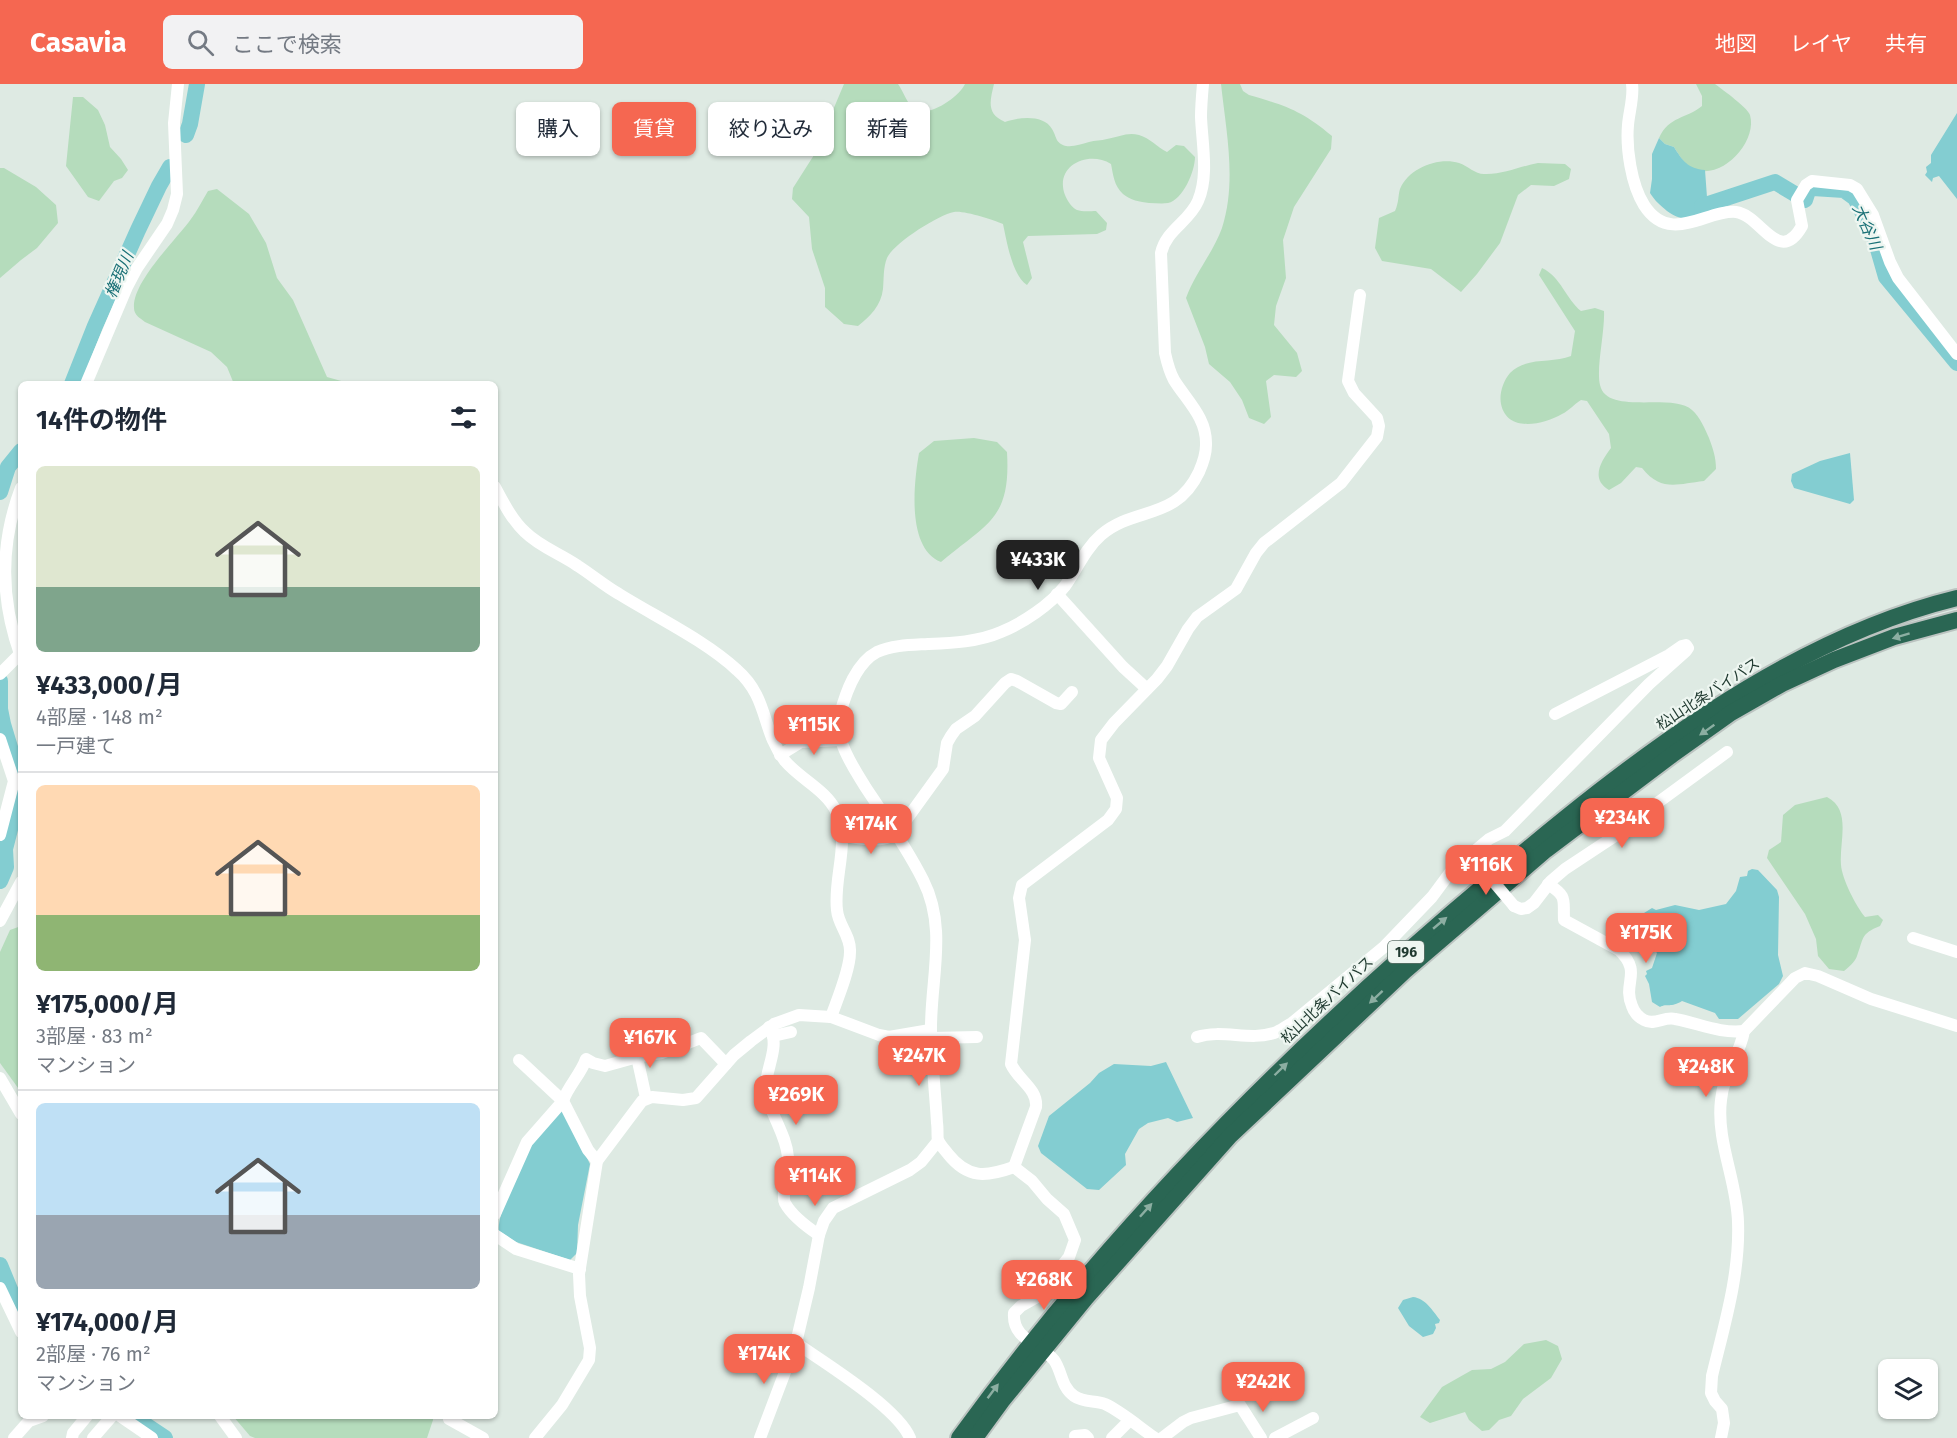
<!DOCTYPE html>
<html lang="ja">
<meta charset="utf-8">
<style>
:root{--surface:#fff;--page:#f2f2f3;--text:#1f2937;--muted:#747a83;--line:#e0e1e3;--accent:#f56751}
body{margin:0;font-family:"Fira Sans","Noto Sans JP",sans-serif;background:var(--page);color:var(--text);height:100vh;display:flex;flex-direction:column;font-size:22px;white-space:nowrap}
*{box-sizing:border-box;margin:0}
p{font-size:20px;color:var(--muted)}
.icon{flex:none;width:33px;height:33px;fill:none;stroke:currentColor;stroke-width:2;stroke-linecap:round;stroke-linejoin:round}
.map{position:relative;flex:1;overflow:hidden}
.side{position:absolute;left:18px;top:297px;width:480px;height:1038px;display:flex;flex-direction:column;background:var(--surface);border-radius:9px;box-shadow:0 2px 4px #0004}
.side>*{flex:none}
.banner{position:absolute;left:516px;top:18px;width:570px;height:54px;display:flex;gap:12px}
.buttons{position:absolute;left:1878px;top:1275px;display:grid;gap:12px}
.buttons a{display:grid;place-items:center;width:60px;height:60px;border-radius:9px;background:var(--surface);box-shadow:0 2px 4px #0004;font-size:30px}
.price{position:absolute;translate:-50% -51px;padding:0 14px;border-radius:12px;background:var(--accent);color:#fff;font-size:20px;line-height:39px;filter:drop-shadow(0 2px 3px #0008)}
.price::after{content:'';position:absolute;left:50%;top:36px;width:18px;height:14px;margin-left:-9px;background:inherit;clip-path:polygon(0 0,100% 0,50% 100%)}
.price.on{background:#222;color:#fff}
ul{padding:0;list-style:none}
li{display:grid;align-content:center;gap:12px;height:318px;padding:0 18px}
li+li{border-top:2px solid var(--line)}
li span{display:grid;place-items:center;height:186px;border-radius:9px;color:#555}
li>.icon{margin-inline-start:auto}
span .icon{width:108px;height:108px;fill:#fffc;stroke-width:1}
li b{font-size:26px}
h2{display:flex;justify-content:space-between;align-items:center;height:72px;padding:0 18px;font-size:26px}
.pill{padding:0 21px;border-radius:9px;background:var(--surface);box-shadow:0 2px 4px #0004;font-size:21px;line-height:54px}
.pill.on{background:var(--accent);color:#fff}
header{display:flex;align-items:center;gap:36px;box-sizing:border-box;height:84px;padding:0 30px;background:var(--accent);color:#fff}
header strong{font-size:28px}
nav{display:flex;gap:33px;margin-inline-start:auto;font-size:21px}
.search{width:420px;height:54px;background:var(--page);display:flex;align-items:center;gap:15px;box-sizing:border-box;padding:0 21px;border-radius:9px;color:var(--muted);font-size:22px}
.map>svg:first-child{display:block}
</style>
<header>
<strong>Casavia</strong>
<div class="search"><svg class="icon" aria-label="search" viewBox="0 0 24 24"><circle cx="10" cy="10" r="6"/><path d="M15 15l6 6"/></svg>ここで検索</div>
<nav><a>地図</a><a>レイヤ</a><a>共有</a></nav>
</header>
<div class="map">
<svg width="1957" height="1354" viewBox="0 0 1957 1354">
<rect width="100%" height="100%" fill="#deeae3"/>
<!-- green -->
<g fill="#b5dcbc">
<path d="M844,0H898C903,7 907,19 913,24C927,36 959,13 965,0H994C990,17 986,30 1005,38C1018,33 1044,30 1052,45C1057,53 1055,59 1066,62C1074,63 1081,60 1089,58C1095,56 1101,57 1107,55C1119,53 1127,48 1139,51C1150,54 1157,63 1167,68L1176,61L1184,62L1195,73C1195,87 1183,116 1168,119C1162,120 1155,119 1149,119C1140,118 1130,116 1123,110C1114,102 1113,90 1111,80C1088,66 1054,82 1065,111C1067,116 1072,124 1077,126C1082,128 1091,127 1096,127L1107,139L1106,146L1097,150L1028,152L1023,158L1032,194L1027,201C1012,191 1007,158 1003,140C994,136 963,126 954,128C938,131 894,159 887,174C883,184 884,195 883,205C881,222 870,232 858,242L844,240L825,223V204L812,165L809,133L792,115L793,104L814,71Z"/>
<path d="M1221,0H1240L1243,7L1249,11C1287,22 1302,27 1332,52L1331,65L1294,123L1283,156L1286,194L1276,222L1274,241L1297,269L1302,287L1296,293L1274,291L1266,297L1271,333L1264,340L1249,334L1242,316L1230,298L1209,280L1205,263L1186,214C1195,189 1213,169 1222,144C1237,98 1226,47 1221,0Z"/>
<path d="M1696,0H1715C1723,6 1748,24 1750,31C1758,58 1720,99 1692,84C1684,80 1679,71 1674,63L1665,60L1659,54C1669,32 1686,35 1702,22V12Z"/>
<path d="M73,13H83L98,26L105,41L110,63L121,75L128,86L122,94L114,97L99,117L88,113L66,82Z"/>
<path d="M1538,79L1565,80L1571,85L1569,95L1554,102L1531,101L1518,111L1500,159L1477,190L1461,208L1431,185L1382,177L1375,164L1379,134L1395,127C1399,118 1398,111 1400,105C1409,84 1438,73 1459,79C1468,82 1475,90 1484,90C1502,91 1521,82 1538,79Z"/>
<path d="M0,84H4L36,103L56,121L58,139L37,164L21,176L0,194Z"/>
<path d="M217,105L249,130L266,159L277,194L293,216L327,293L352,300H234L227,283L211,268L145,238C140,234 134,231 134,224C132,198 176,156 191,135C197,127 202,117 208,107Z"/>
<path d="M1542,184C1561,193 1566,215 1581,227L1595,224L1604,227C1605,248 1596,284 1600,301C1607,332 1672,308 1692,326C1700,333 1705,345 1709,354C1713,365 1716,373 1716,385L1704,397C1677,400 1661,408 1642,384L1636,383L1621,399L1609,406C1590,395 1601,377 1611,364L1609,350L1587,317L1581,316C1574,320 1569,327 1562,330C1543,341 1507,349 1501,320C1499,310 1503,297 1510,289C1527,272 1552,280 1571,272L1575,247L1539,191Z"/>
<path d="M974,354L997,358L1007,368C1011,436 987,439 941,478C906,464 914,398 919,369L934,357Z"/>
<path d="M1827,713C1852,726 1839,757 1841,781C1842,795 1856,822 1865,833L1878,831L1883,836L1880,842C1860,850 1864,854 1857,872C1855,878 1849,883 1844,887L1829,885L1818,872L1816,855L1805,830L1767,774L1769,766L1781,758L1783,731L1795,721Z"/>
<path d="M21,842V1008L0,979V868L10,846Z"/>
<path d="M1546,1256L1558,1262L1562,1275L1551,1294L1523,1315L1511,1332L1499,1336L1489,1346L1482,1347L1469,1336L1465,1328L1430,1339L1420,1333L1442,1303L1472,1286L1491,1285L1505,1278L1524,1260Z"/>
<path d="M233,1332H433V1336L427,1354H255L250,1352Z"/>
</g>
<!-- water -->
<g fill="#83cdd1">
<path d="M1957,29V115L1939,92L1933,94L1932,98L1925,91L1927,88L1926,83L1931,79V71Z"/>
<path d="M1659,54L1665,60L1674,63C1682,76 1688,85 1705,86L1708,127C1691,134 1683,139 1667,127C1660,121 1655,117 1650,109L1652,95V70Z"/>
<path d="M1850,369L1854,416L1850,420L1794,404L1791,397L1792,390L1820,377Z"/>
<path d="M1752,785L1758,786L1777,806L1779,813L1778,871L1783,892L1779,900L1738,935H1719L1715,929L1682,917C1671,924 1667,919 1660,923L1652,918L1649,900L1645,892L1647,890L1646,887L1652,884L1657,869L1651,862L1645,861L1641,866L1631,851L1636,834L1652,824L1656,826L1675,821L1699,826L1726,820L1736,807L1740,793L1747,792L1748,787Z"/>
<path d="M1166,978L1193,1034L1177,1038L1168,1034L1148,1039L1139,1045L1125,1070L1126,1081L1099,1106L1087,1105L1041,1069L1038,1062L1049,1032L1090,999L1099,989L1114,980L1151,982Z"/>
<path d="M559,1026L564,1027L590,1080L578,1141L577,1169L570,1176L516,1158L499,1147C496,1132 521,1078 530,1063C537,1050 550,1038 559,1026Z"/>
<path d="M1413,1213C1425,1214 1433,1227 1440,1236L1439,1239L1435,1240L1436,1244L1433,1250L1423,1253L1409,1242L1398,1224L1403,1216Z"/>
</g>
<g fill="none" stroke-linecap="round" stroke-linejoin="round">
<!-- river -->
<g stroke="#83cdd1" stroke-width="16">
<path d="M186,51L190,40L197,0"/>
<path d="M1702,122L1775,98L1805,116L1808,107L1813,104L1844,106L1855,114L1873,148L1886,193L1957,279"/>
<path d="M72,300L95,242L138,146L159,102L170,83"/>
<path d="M0,408L8,383L21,367"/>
<path d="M0,597V625L3,640L21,700"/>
<path d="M0,797L6,783L5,765L21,702"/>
<path d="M0,1181L21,1232"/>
<path d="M132,1332L165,1354"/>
</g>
<!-- highway casing -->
<g stroke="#bcc4c1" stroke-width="20">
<g id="highway">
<path d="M959,1354C1111,1144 1296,959 1494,793C1628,680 1784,556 1957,514"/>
<path d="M975,1354L1002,1317L1086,1214L1230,1052L1405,887L1546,766L1672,671L1731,629L1782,600L1834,576L1894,553L1957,536"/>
</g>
</g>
<!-- minor -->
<g stroke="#fff" stroke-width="12">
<path d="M1632,0C1634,13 1629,28 1628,41C1626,64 1631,100 1644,121C1670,162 1707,125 1736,128C1761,131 1779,183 1802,142L1797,116L1806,101L1812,97L1850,101L1857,105L1873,131L1890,178L1898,194L1957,270"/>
<path d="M86,300L127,203L137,184L167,140L173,126L177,110L174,39L178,0"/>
<path d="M495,403C503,418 512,436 525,448C540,463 561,470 578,482C592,491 605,502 619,510C656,533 706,557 737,586C769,614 761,646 785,677C800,695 826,706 836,727C851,756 833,794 837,826C838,841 851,852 850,868C850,886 837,916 831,933"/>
<path d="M1057,510L1123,583L1147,605"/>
<path d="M20,570C0,514 0,459 21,404"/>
<path d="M0,590L21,569"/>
<path d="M0,655L14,697L0,751"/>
<path d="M780,671L801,658L841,656"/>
<path d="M841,751C858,754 879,760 896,750L943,685L947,659L951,652L956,645L975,632L1005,599L1011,595L1017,597L1056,619L1061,620L1072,608"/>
<path d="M1548,800C1568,813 1563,815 1564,836L1619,866C1643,889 1622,898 1632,922C1634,928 1638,933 1644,936C1655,942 1664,932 1675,935C1698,939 1720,950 1744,947"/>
<path d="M1514,822L1521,825L1527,824L1534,819L1551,797L1565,785L1627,744L1660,717L1727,668"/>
<path d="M0,837L21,798"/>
<path d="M1913,854L1957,868"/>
<path d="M769,943C781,961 766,983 766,1002C767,1027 786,1048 788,1073C789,1085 781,1111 785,1119C792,1132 807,1143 819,1151"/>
<path d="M633,947L641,972"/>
<path d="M773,952L791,948"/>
<path d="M1197,953C1222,945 1250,957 1274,949C1280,947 1286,942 1292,939L1384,863L1432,813L1452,786L1489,755L1505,747L1649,600L1686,567L1688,564L1686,561L1682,562L1669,571L1555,630"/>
<path d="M931,954L977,953"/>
<path d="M637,973L646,1014"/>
<path d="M519,976L563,1017L588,1066L597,1077"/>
<path d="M0,994L21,1030"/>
<path d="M1014,1083C986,1093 968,1095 948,1070C945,1066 940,1061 938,1056C937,1052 938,1044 937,1039C936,1020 934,1001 933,982C932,971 931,959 931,948C930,897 948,845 923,796C907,764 886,734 866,704C857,689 847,675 842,659C839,649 838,640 840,630C846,608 856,579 877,568C893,561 911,561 928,560C952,559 978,558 1001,548C1023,539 1050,521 1065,502C1077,485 1085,465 1101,451C1135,422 1176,437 1199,388C1203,379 1206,371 1206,361C1207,334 1187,317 1174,296C1169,287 1167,278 1165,269L1161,169C1166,146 1189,138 1198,117C1209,92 1202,59 1201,33C1201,22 1202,11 1203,0"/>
<path d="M1014,1083L1036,1023C1038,1005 1018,996 1011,980L1025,856L1019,814L1022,801L1108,736L1116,725L1117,714L1099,674L1101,656L1114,639L1157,595L1167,582L1188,545L1197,533L1236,505L1256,469L1264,459L1341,399L1377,353L1379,342L1377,334L1354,309L1348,297L1360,211"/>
<path d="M1014,1083L1032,1097L1047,1115L1064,1130L1075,1156L1069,1173L1037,1213L1021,1222L1014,1229C1012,1256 1040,1259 1054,1276C1062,1287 1061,1303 1074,1312C1084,1319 1095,1316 1105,1320C1122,1328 1139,1343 1155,1354"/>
<path d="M495,1130L527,1058L563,1017C568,1002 581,990 586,975L593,979L605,982L641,972L662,969L701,954L726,980"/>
<path d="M495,1151L516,1165L580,1185"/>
<path d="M0,1204L21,1248"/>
<path d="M796,1259C825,1279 898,1324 910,1354"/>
<path d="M120,1332L152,1354"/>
<path d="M220,1332L236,1354"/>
<path d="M449,1335L483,1354"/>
<path d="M1075,1352L1085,1351L1088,1354"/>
<path d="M14,1354L29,1337L43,1332"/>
<path d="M72,1354L73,1349L87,1332"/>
<path d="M93,1354L112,1332"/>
<path d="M535,1354L562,1321L589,1276L590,1264L580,1212L579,1190L597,1077L642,1017L652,1013L683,1016L696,1014L734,971L751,957L774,940L799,931L831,933L879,951L889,953L930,946"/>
<path d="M760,1354L796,1259L809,1204L819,1151L824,1137L833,1124L910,1086L921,1078L938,1057"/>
<path d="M1112,1354L1129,1337"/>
<path d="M1162,1354L1183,1338L1191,1334L1240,1321L1261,1354"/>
<path d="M1275,1354L1313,1334"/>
<path d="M1721,1354L1724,1339L1722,1325L1715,1317L1711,1309L1712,1292C1724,1242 1740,1191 1738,1138C1737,1097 1716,1057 1721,1016C1723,991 1740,971 1744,947L1795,894L1805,889L1818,892L1871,915L1957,942"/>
</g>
<!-- highway -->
<use href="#highway" stroke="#2a6653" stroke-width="16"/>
<!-- minor-bridge -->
<path stroke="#fff" stroke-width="12" d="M1482,784L1514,822"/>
</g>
<!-- one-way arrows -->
<defs><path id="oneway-solid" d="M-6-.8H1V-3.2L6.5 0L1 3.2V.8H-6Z" transform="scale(1.5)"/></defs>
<g fill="#8caea2">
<use href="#oneway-solid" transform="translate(1901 552) rotate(163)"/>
<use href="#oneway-solid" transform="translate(1707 646) rotate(145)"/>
<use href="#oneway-solid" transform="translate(1440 839) rotate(-40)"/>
<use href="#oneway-solid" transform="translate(1376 913) rotate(137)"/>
<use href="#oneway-solid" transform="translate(1281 985) rotate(-44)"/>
<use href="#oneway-solid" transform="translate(1146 1126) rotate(-48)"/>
<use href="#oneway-solid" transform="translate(993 1307) rotate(-53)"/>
</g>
<g text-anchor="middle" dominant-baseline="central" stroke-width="4.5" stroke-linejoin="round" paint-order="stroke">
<!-- shield labels -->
<rect fill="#eef6f1" stroke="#5d7269" stroke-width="1.5" x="1388" y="857" width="36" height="22" rx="4.5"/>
<g font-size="14" font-weight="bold" fill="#1f392f">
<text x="1406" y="868">196</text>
</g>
<!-- street labels -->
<g font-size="15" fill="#1f392f" stroke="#eef6f1">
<text transform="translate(1708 610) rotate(-33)">松山北条バイパス</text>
<text transform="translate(1327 916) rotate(-43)">松山北条バイパス</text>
</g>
<!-- water labels -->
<g font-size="16" font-style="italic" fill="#197076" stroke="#eef6f1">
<text transform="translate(1867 143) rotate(66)">大谷川</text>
<text transform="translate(119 191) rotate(-67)">権現川</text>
</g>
</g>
</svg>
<div class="buttons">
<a><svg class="icon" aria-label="layers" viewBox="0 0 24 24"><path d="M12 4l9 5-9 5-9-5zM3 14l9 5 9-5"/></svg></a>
</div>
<b class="price on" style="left:1038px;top:507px">¥433K</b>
<b class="price" style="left:814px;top:672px">¥115K</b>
<b class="price" style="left:1622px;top:765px">¥234K</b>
<b class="price" style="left:871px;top:771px">¥174K</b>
<b class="price" style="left:1486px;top:812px">¥116K</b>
<b class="price" style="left:1646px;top:880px">¥175K</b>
<b class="price" style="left:650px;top:985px">¥167K</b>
<b class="price" style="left:919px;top:1003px">¥247K</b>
<b class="price" style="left:1706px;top:1014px">¥248K</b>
<b class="price" style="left:796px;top:1042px">¥269K</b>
<b class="price" style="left:815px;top:1123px">¥114K</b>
<b class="price" style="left:1044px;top:1227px">¥268K</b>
<b class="price" style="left:764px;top:1301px">¥174K</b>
<b class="price" style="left:1263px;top:1329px">¥242K</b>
<div class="banner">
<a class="pill">購入</a>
<a class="pill on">賃貸</a>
<a class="pill">絞り込み</a>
<a class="pill">新着</a>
</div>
<section class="side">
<h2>14件の物件<svg class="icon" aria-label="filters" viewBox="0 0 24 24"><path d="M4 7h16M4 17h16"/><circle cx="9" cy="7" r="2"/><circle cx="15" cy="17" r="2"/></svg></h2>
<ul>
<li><span style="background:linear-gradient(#dfe7d0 65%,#7fa58c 0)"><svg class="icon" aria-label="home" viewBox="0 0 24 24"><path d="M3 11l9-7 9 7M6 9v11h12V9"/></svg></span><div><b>¥433,000/月</b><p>4部屋 · 148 m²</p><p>一戸建て</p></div></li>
<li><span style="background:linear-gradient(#ffd9b3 70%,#8fb573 0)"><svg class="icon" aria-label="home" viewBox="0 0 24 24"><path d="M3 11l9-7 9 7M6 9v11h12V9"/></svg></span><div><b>¥175,000/月</b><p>3部屋 · 83 m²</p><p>マンション</p></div></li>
<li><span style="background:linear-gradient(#bfe0f5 60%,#9aa5b1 0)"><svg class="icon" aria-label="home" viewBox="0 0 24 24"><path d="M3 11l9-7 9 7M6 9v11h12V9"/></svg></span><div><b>¥174,000/月</b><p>2部屋 · 76 m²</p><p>マンション</p></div></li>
</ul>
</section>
</div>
